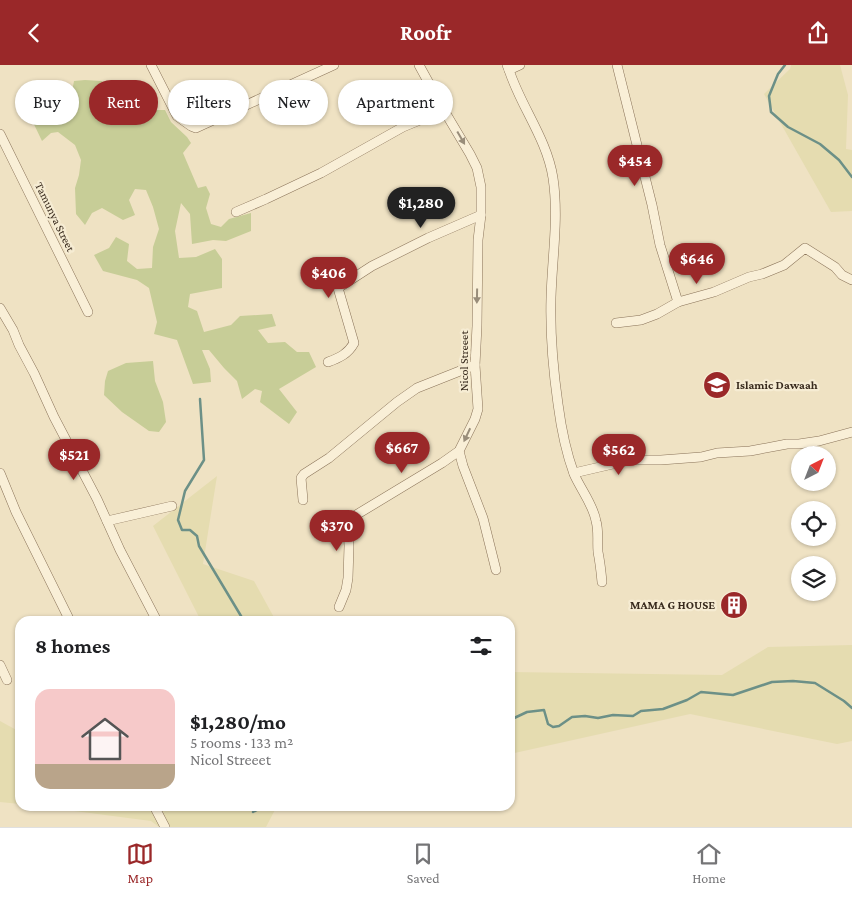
<!DOCTYPE html>
<meta charset="utf-8">
<style>
:root{--surface:#fff;--page:#f6f6f6;--text:#202124;--muted:#757577;--line:#e0e0e0;--accent:#9a2829}
body{margin:0;font-family:"Crimson Pro",serif;background:var(--page);color:var(--text);height:100vh;display:flex;flex-direction:column;font-size:19px;white-space:nowrap}
*{box-sizing:border-box;margin:0}
p{font-size:16px;color:var(--muted)}
.icon{flex:none;width:28px;height:28px;fill:none;stroke:currentColor;stroke-width:2;stroke-linecap:round;stroke-linejoin:round}
.map{position:relative;flex:1;overflow:hidden}
.sheet{position:absolute;left:15px;top:551px;width:500px;height:195px;display:flex;flex-direction:column;background:var(--surface);border-radius:15px;box-shadow:0 1px 4px #0004}
.sheet>*{flex:none}
.top-card{position:absolute;left:15px;top:15px;width:500px;height:45px;display:flex;gap:10px}
.needle{width:32px;rotate:42deg}
.buttons{position:absolute;left:791px;top:381px;display:grid;gap:10px}
.buttons a{display:grid;place-items:center;width:45px;height:45px;border-radius:50%;background:var(--surface);box-shadow:0 1px 4px #0004;font-size:25px}
.price{position:absolute;translate:-50% -42px;padding:0 11px;border-radius:18px;background:var(--accent);color:#fff;font-size:16px;line-height:32px;filter:drop-shadow(0 1px 2px #0008)}
.price::after{content:'';position:absolute;left:50%;top:30px;width:15px;height:11px;margin-left:-8px;background:inherit;clip-path:polygon(0 0,100% 0,50% 100%)}
.price.current{background:#222;color:#fff}
ul{padding:0;list-style:none}
li{display:flex;align-items:center;gap:15px;height:125px;padding:0 20px}
li span{display:grid;place-items:center;flex:none;width:140px;height:100px;border-radius:15px;color:#555}
li>.icon{margin-inline-start:auto}
span .icon{width:60px;height:60px;fill:#fffc;stroke-width:1}
li b{font-size:21px}
h2{display:flex;justify-content:space-between;align-items:center;height:60px;padding:0 20px;font-size:21px}
.pill{padding:0 18px;border-radius:22px;background:var(--surface);box-shadow:0 1px 4px #0004;font-size:18px;line-height:45px}
.pill.current{background:var(--accent);color:#fff}
header{display:flex;justify-content:space-between;align-items:center;height:65px;padding:0 20px;background:var(--accent);color:#fff;font-size:22px;font-weight:700}
.dock{display:flex;justify-content:space-around;align-items:center;height:70px;border-top:1px solid var(--line);background:var(--surface);font-size:14px;color:var(--muted)}
.dock a{display:grid;justify-items:center;gap:2px}
.dock .current{color:var(--accent)}
.map>svg:first-child{display:block}
</style>
<header><svg class="icon" aria-label="back" viewBox="0 0 24 24"><path d="M15 5l-7 7 7 7"/></svg>Roofr<svg class="icon" aria-label="share" viewBox="0 0 24 24"><path d="M12 15V3M7 8l5-5 5 5M5 13v7h14v-7"/></svg></header>
<div class="map">
<svg width="852" height="762" viewBox="0 0 852 762">
<rect width="100%" height="100%" fill="#efe2c3"/>
<!-- farmland -->
<g fill="#e5dcb0">
<path d="M791,0H840L848,30L846,84L852,85V146L831,147L764,29L790,4Z"/>
<path d="M217,411L203,499L254,516L276,556H201L153,461Z"/>
<path d="M852,580V676L837,679L690,649L510,689V607L722,610L768,582Z"/>
<path d="M0,656L20,667V739L0,737Z"/>
<path d="M36,741H277L266,762H159L151,756Z"/>
</g>
<!-- green -->
<g fill="#c7cd97">
<path d="M85,15L102,16L104,33L113,42L146,45H165L171,57L187,72L191,78L183,88L198,123L206,121L210,129L206,143L211,159L221,162L229,154L251,148V166L226,176L213,175L192,179L190,149L181,138L175,166L179,193L196,192L215,184L222,194V223L190,229L188,242L197,246L204,267L231,260L240,251L272,249L276,261L258,265L268,278L285,277L297,287H309L316,302L279,324L297,347L289,359L260,337L262,326L255,324L242,334L237,316L224,303L209,285H202L210,304L211,317L193,319L177,275L154,269L157,257L149,223L137,215L103,206L94,190L109,183L116,172L129,179L127,196L137,204L152,203L153,182L159,164L153,142L146,125L135,124L129,135L135,150L123,155L102,143L92,148L85,160L76,149L75,123L79,110L81,95L75,80L58,67L51,68L42,76L29,49L44,51L57,40L71,32L74,16Z"/>
<path d="M153,296L155,316L163,337L166,357L159,367L149,366L122,347L104,330L105,316L108,306L126,298Z"/>
</g>
<g fill="none" stroke-linecap="round" stroke-linejoin="round">
<!-- stream -->
<g stroke="#6c9087" stroke-width="2.5">
<path d="M785,0L778,9L769,31L771,47L788,62L820,79L839,95L852,112"/>
<path d="M200,334L204,395L185,426L178,455L182,465H190L197,471L199,481L244,556"/>
<path d="M510,655L527,647L544,645L548,659L553,662L559,661L572,652L585,651L598,653L613,650L633,651L641,646L663,644L687,635L701,627L733,630L772,617L793,616L815,618L844,636L852,643"/>
<path d="M253,747L264,741"/>
</g>
<!-- street casing -->
<g stroke="#8a7359" stroke-width="10">
<g id="street">
<path d="M151,0L177,51L191,61L196,63L334,0"/>
<path d="M507,0L509,5L520,0"/>
<path d="M617,0L652,140L660,180L678,237"/>
<path d="M509,5C521,42 547,74 553,113C559,153 552,193 551,233C550,268 553,304 558,339C561,362 566,387 574,409C581,425 593,439 596,456C599,466 597,477 598,487C600,497 601,506 602,517"/>
<path d="M0,69L88,247"/>
<path d="M236,147L266,134L321,108L403,62L420,55L442,42"/>
<path d="M0,243L13,265L19,280L34,308L54,352L97,434L120,485L157,556"/>
<path d="M616,258L641,255L657,249L678,237L714,227L749,212L762,209L784,200L805,183L835,202L842,210L852,215"/>
<path d="M328,297C339,293 348,289 354,278L338,223L372,201L428,173L481,150"/>
<path d="M459,386L463,401L483,453L496,505"/>
<path d="M0,408L16,447L70,556"/>
<path d="M574,408L630,395H661L701,392L717,388L750,386L787,379H799L819,376L852,367"/>
<path d="M303,435L301,413L304,409L329,393L397,337L417,323L475,300"/>
<path d="M107,456L172,441"/>
<path d="M339,542L346,525L348,513L349,481L348,461L349,456L356,450L442,398L459,386L475,354L478,344L475,300L477,261L478,175L481,150V122L477,103L470,89L442,42L419,0"/>
<path d="M0,600L7,615"/>
<path d="M154,741L165,762"/>
</g>
</g>
<!-- street -->
<use href="#street" stroke="#f9efd7" stroke-width="9"/>
</g>
<!-- one-way arrows -->
<defs><path id="oneway-solid" d="M-6-.8H1V-3.2L6.5 0L1 3.2V.8H-6Z" transform="scale(1.25)"/></defs>
<g fill="#998d7a">
<use href="#oneway-solid" transform="translate(461 73) rotate(60)"/>
<use href="#oneway-solid" transform="translate(477 231) rotate(91)"/>
<use href="#oneway-solid" transform="translate(467 370) rotate(115)"/>
</g>
<!-- icons -->
<defs>
<g id="school-disc" transform="scale(1.4375)"><circle r="9.5" fill="#9a2829" stroke="#f6ecd3"/><path d="M0-5L7-2L0 1L-7-2ZM-4 1L0 2.5L4 1V4Q0 6-4 4Z" fill="#fff"/></g>
<g id="building-disc" transform="scale(1.4375)"><circle r="9.5" fill="#9a2829" stroke="#f6ecd3"/><path d="M-4-6H4V6H1V3H-1V6H-4ZM-2.5-4.3h1.7v1.8h-1.7ZM.8-4.3h1.7v1.8H.8ZM-2.5-1h1.7V.8h-1.7ZM.8-1h1.7V.8H.8Z" fill="#fff"/></g>
</defs>
<g fill-rule="evenodd">
<use href="#school-disc" x="717" y="320"/>
<use href="#building-disc" x="734" y="540"/>
</g>
<g text-anchor="middle" dominant-baseline="central" stroke-width="4.5" stroke-linejoin="round" paint-order="stroke">
<!-- street labels -->
<g font-size="12" fill="#392b1e" stroke="#f6ecd3">
<text transform="translate(55 152) rotate(64)">Tamunya Street</text>
<text transform="translate(464 296) rotate(-90)">Nicol Streeet</text>
</g>
<!-- poi labels -->
<g font-size="12" font-weight="bold" fill="#392b1e" stroke="#f6ecd3" text-anchor="start">
<text x="736" y="320">Islamic Dawaah</text>
<text x="715" y="540" text-anchor="end">MAMA G HOUSE</text>
</g>
</g>
</svg>
<div class="buttons">
<a><svg class="needle" viewBox="-14 -14 28 28"><path d="M0-13l5 13h-10z" fill="#e53935"/><path d="M0 13l5-13h-10z" fill="#757577"/></svg></a>
<a><svg class="icon" aria-label="locate" viewBox="0 0 24 24"><circle cx="12" cy="12" r="6"/><path d="M12 2v4M12 18v4M2 12h4M18 12h4"/></svg></a>
<a><svg class="icon" aria-label="layers" viewBox="0 0 24 24"><path d="M12 4l9 5-9 5-9-5zM3 14l9 5 9-5"/></svg></a>
</div>
<b class="price" style="left:635px;top:122px">$454</b>
<b class="price current" style="left:421px;top:164px">$1,280</b>
<b class="price" style="left:697px;top:220px">$646</b>
<b class="price" style="left:329px;top:234px">$406</b>
<b class="price" style="left:402px;top:409px">$667</b>
<b class="price" style="left:619px;top:411px">$562</b>
<b class="price" style="left:74px;top:416px">$521</b>
<b class="price" style="left:337px;top:487px">$370</b>
<div class="top-card">
<a class="pill">Buy</a>
<a class="pill current">Rent</a>
<a class="pill">Filters</a>
<a class="pill">New</a>
<a class="pill">Apartment</a>
</div>
<section class="sheet">
<h2>8 homes<svg class="icon" aria-label="filters" viewBox="0 0 24 24"><path d="M4 7h16M4 17h16"/><circle cx="9" cy="7" r="2"/><circle cx="15" cy="17" r="2"/></svg></h2>
<ul>
<li><span style="background:linear-gradient(#f6c9c9 75%,#b9a48a 0)"><svg class="icon" aria-label="home" viewBox="0 0 24 24"><path d="M3 11l9-7 9 7M6 9v11h12V9"/></svg></span><div><b>$1,280/mo</b><p>5 rooms · 133 m²</p><p>Nicol Streeet</p></div></li>
</ul>
</section>
</div>
<nav class="dock">
<a class="current"><svg class="icon" aria-label="map" viewBox="0 0 24 24"><path d="M3 6l6-2 6 2 6-2v14l-6 2-6-2-6 2zM9 4v14M15 6v14"/></svg>Map</a>
<a><svg class="icon" aria-label="saved" viewBox="0 0 24 24"><path d="M7 4h10v16l-5-4-5 4z"/></svg>Saved</a>
<a><svg class="icon" aria-label="home" viewBox="0 0 24 24"><path d="M3 11l9-7 9 7M6 9v11h12V9"/></svg>Home</a>
</nav>
